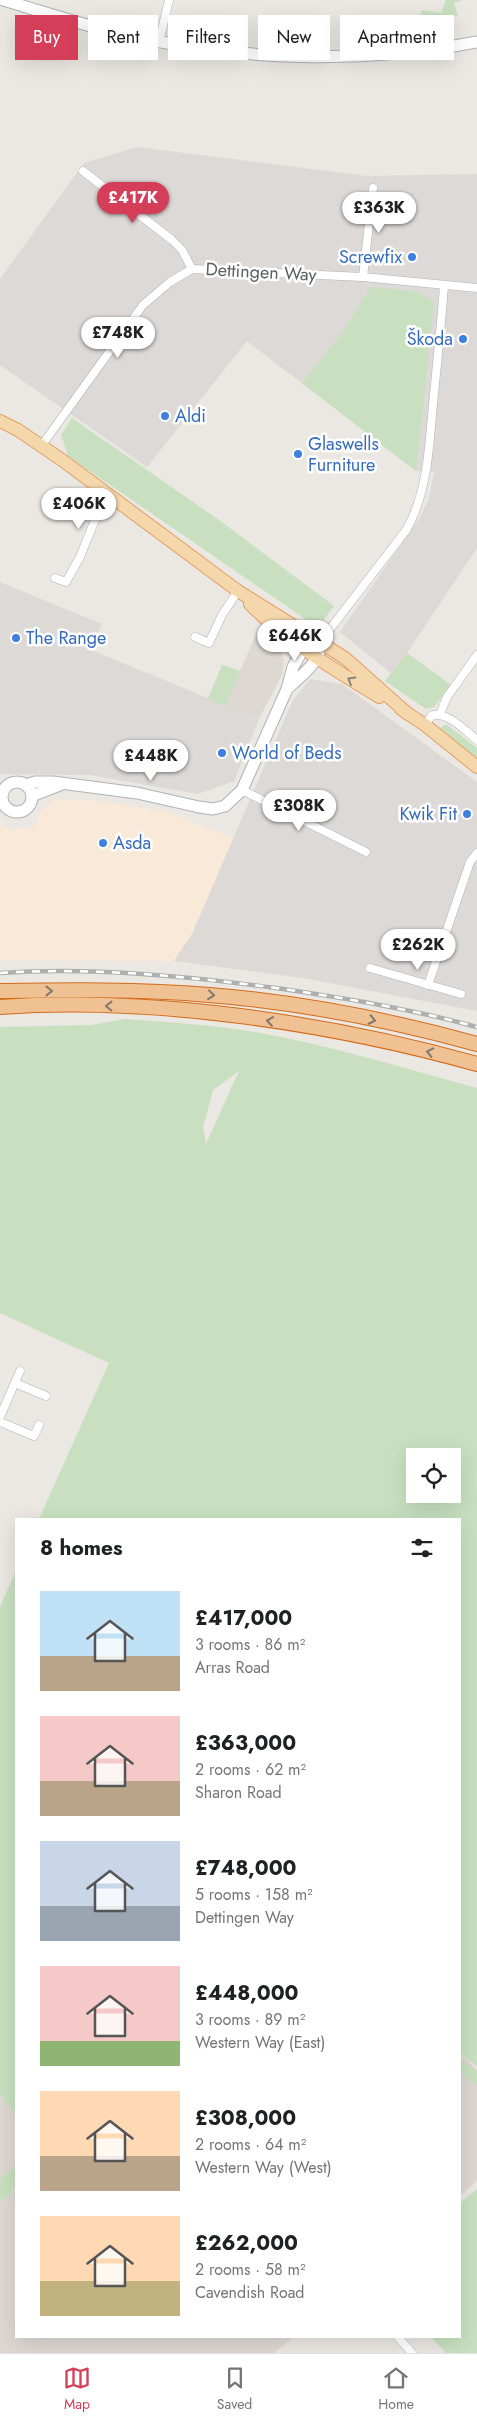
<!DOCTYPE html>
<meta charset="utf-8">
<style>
:root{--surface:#fff;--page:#f6f6f6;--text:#202124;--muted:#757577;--line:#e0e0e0;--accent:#d53e58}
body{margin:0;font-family:Jost,sans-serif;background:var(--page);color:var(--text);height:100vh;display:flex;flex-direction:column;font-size:19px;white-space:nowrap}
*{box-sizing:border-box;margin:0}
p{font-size:16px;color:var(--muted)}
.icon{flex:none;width:28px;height:28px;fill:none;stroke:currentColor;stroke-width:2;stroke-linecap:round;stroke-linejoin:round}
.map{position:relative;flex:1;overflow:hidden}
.sheet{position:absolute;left:15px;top:1518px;width:446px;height:820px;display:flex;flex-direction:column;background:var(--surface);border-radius:0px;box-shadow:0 5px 20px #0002}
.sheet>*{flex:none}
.hud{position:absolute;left:15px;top:15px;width:448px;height:45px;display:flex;gap:10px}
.fabs{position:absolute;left:406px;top:1448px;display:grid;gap:10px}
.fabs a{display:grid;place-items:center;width:55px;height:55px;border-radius:0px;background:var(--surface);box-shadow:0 5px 20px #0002;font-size:25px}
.price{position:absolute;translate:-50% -42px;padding:0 11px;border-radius:18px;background:#fff;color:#222;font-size:16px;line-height:32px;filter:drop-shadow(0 1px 2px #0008)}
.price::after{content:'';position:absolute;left:50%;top:30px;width:15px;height:11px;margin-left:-8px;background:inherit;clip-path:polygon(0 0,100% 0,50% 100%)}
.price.current{background:var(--accent);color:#fff}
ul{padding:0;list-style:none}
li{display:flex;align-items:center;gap:15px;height:125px;padding:0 25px}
li span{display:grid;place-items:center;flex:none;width:140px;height:100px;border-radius:0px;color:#555}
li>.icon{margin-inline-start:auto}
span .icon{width:60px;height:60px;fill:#fffc;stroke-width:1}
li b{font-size:21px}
h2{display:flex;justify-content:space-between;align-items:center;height:60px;padding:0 25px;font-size:21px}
.pill{padding:0 18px;border-radius:0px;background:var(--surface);box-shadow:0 5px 20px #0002;font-size:18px;line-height:45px}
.pill.current{background:var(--accent);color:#fff}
.tab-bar{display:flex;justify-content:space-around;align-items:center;height:70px;border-top:1px solid var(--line);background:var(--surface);font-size:14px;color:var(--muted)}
.tab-bar a{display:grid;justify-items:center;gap:2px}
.tab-bar .current{color:var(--accent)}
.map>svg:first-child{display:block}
</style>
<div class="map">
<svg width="477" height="2353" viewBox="0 0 477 2353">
<rect width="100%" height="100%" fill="#ebe7e2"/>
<!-- commercial -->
<path fill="#f9e9d8" d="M55,799L89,800L165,811L235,839L192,934L174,961L0,960V820L4,828L33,829L40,812Z"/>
<!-- industrial -->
<g fill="#ddd9d6">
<path d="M137,147L367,176L477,174V548L407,653L391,673L340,632L419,519L429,499L434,472L416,471L247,341L147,467L0,365V279L84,163Z"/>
<path d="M0,582L102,624L91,650L259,719L234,781L198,794L90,775L0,774Z"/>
<path d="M310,679L342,684L477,782V1011L303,978L174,961L192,934L292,702Z"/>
</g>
<!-- education -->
<g fill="#ded8d3">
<path d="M261,623L277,637L284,661L282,675L259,719L208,699L222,665L240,671Z"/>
<path d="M460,2053L477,2070V2181L460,2196Z"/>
<path d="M0,2094L16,2115V2165L0,2179Z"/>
<path d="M16,2188V2336H295L274,2353H0V2202Z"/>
</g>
<!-- green -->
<g fill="#c8e0c0" fill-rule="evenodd">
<path d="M446,0H462L454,3L458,15L453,17V22L448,24L451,40H447L444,34L443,21L437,22L435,18H426V22H421L420,15L422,10L441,13Z"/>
<path d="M371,287L418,292L434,302L416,471L302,383L339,337Z"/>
<path d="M72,418L219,520L334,606L323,621L314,625L68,456L61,435Z"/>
<path d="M407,653L451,685L434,707L426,709L385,681Z"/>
<path d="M222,665L240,671L225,706L208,699Z"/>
<path d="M446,724L477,748V759L440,728Z"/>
<path d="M125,1019C168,1022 212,1025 255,1032C330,1045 404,1068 477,1088V2067L460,2053V1519H39L109,1363L0,1313V1027L91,1025ZM239,1071L206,1144L203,1127L213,1090ZM415,1456H452V1494H415Z"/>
<path d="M16,1570V2115L0,2094V1607Z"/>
<path d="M460,2058L477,2072V2085L460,2072Z"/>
<path d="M16,2165V2188L0,2202V2179Z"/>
<path d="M477,2189V2353H446L430,2336H460V2203Z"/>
</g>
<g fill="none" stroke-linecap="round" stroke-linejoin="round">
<!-- street casing -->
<g stroke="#afb3b6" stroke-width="9">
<g id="street">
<path d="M159,42L169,0"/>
<path d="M83,171L172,240L182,250L192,269"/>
<path d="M358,207L371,208"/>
<path d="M363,277L373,188"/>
<path d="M42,445L143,305L170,282L192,269L363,277L477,288"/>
<path d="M55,578L66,582L80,557L106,493"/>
<path d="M195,637L209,643L222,615L238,591"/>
<path d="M320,642L407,529C428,490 429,447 433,404C437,365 441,325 444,286"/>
<path d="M440,714L447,697L477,655"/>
<path d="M425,725L432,715C450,713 464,730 477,740"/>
<path d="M242,790L366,852"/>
<path d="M370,968L461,994"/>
<path d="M428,985L470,862L477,853"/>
<path d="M15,1383L46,1396"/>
<path d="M0,1417L20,1371"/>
<path d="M0,1422L34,1436L39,1425"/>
<path d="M397,2336L412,2353"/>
</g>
</g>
<!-- secondary casing -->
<g stroke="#aeb3b5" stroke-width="13">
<g id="secondary">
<path d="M3,0C44,12 85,26 127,35C241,61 362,64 477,42"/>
<circle cx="17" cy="797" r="15"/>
<path d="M26,785L35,782H53L137,793L199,807L213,809L225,806L242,790L287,689L293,667L303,649L309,643L320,642C322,662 301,675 287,689"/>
<path d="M32,796L60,785"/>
</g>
</g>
<!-- primary casing -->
<g stroke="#e19f65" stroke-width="14">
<g id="primary">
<path d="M0,421L18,430L62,460L238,591L345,658L408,714"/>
<path d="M250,604C287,642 334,669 379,697"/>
<path d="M401,709L425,725L477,767"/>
</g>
</g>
<!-- highway casing -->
<g stroke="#d46b19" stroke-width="16">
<g id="highway">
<path d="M0,991C69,990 139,989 209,995C298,1002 390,1020 477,1044"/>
<path d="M0,1007C152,996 330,1023 477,1064"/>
</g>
</g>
<!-- street -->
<use href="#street" stroke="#fff" stroke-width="8"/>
<!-- secondary -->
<use href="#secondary" stroke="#fff" stroke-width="11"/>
<!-- primary -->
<use href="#primary" stroke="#f5d7ac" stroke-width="12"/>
<!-- highway -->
<use href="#highway" stroke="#f0c293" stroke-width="14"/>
<!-- rail casing -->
<g stroke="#aeafaf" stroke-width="4.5">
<path id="rail" d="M0,973C92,967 185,976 276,988C344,998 411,1009 477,1027"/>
</g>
<!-- rail -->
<use href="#rail" stroke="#fff" stroke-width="2.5" stroke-dasharray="8" stroke-linecap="butt"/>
</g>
<!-- one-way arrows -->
<defs><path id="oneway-chevron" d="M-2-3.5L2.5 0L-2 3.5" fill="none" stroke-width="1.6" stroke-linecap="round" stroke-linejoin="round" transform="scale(1.25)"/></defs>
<use stroke="#888378" href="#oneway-chevron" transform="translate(351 680) rotate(-149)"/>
<g stroke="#80786e">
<use href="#oneway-chevron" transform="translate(49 991)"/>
<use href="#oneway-chevron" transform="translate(211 995) rotate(6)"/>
<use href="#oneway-chevron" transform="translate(109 1006) rotate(-179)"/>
<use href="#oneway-chevron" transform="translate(372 1020) rotate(12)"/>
<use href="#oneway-chevron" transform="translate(270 1021) rotate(-172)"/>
<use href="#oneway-chevron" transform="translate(430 1052) rotate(-167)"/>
</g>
<!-- markers -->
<g fill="#3f7fe0" stroke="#fff" stroke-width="2">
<circle cx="412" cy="257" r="5"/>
<circle cx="463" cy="339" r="5"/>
<circle cx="165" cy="416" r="5"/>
<circle cx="298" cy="454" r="5"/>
<circle cx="16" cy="638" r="5"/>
<circle cx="222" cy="753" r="5"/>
<circle cx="467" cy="814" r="5"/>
<circle cx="103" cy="843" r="5"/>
</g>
<g text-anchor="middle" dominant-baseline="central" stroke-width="5" stroke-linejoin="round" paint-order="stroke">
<!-- shop labels -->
<g font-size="18" fill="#366cbe" stroke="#fff" text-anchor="start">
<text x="402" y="257" text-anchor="end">Screwfix</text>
<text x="453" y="339" text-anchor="end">Škoda</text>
<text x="175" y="416">Aldi</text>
<text x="308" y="444">Glaswells<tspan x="308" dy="21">Furniture</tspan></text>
<text x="26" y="638">The Range</text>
<text x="232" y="753">World of Beds</text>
<text x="457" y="814" text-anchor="end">Kwik Fit</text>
<text x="113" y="843">Asda</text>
</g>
<!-- street labels -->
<g font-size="18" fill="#5a5f61" stroke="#fff">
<text transform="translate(261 272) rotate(3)">Dettingen Way</text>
</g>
</g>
</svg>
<div class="fabs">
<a><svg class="icon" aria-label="locate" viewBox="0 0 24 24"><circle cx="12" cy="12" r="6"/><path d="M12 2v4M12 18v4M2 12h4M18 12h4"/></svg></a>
</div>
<b class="price current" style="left:133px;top:224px">£417K</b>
<b class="price" style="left:379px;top:234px">£363K</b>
<b class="price" style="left:118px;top:359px">£748K</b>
<b class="price" style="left:79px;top:530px">£406K</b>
<b class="price" style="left:295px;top:662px">£646K</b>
<b class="price" style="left:151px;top:782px">£448K</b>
<b class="price" style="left:299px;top:832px">£308K</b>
<b class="price" style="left:418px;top:971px">£262K</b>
<div class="hud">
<a class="pill current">Buy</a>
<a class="pill">Rent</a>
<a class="pill">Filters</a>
<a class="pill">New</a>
<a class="pill">Apartment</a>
</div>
<section class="sheet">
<h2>8 homes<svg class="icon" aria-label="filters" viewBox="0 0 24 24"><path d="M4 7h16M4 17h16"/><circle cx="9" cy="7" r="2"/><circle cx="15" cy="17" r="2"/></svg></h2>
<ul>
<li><span style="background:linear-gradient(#bfe0f5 65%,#b9a48a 0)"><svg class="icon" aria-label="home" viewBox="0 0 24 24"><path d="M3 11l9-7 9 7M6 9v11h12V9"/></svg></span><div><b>£417,000</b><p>3 rooms · 86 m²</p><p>Arras Road</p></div></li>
<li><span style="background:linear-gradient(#f6c9c9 65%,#b9a48a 0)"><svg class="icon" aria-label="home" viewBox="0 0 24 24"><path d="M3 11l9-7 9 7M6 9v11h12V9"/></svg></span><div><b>£363,000</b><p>2 rooms · 62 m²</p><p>Sharon Road</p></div></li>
<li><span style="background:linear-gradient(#c9d6e8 65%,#9aa5b1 0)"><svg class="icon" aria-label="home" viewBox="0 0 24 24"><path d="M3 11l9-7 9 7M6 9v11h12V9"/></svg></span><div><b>£748,000</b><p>5 rooms · 158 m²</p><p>Dettingen Way</p></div></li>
<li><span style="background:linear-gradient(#f6c9c9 75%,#8fb573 0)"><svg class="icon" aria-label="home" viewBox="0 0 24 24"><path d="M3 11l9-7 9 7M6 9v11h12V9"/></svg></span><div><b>£448,000</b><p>3 rooms · 89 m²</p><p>Western Way (East)</p></div></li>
<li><span style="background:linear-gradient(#ffd9b3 65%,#b9a48a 0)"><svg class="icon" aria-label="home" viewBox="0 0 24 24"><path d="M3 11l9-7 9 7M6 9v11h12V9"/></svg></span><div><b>£308,000</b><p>2 rooms · 64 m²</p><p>Western Way (West)</p></div></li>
<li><span style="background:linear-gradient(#ffd9b3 65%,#c2b280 0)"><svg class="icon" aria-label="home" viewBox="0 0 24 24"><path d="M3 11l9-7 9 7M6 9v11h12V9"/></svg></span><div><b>£262,000</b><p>2 rooms · 58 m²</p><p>Cavendish Road</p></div></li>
</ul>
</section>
</div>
<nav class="tab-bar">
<a class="current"><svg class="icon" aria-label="map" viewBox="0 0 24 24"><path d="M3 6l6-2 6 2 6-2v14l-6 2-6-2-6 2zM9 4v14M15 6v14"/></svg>Map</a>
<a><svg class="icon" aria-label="saved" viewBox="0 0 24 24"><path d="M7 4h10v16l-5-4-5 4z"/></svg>Saved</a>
<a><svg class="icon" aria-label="home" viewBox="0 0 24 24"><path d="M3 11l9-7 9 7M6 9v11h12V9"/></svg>Home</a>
</nav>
